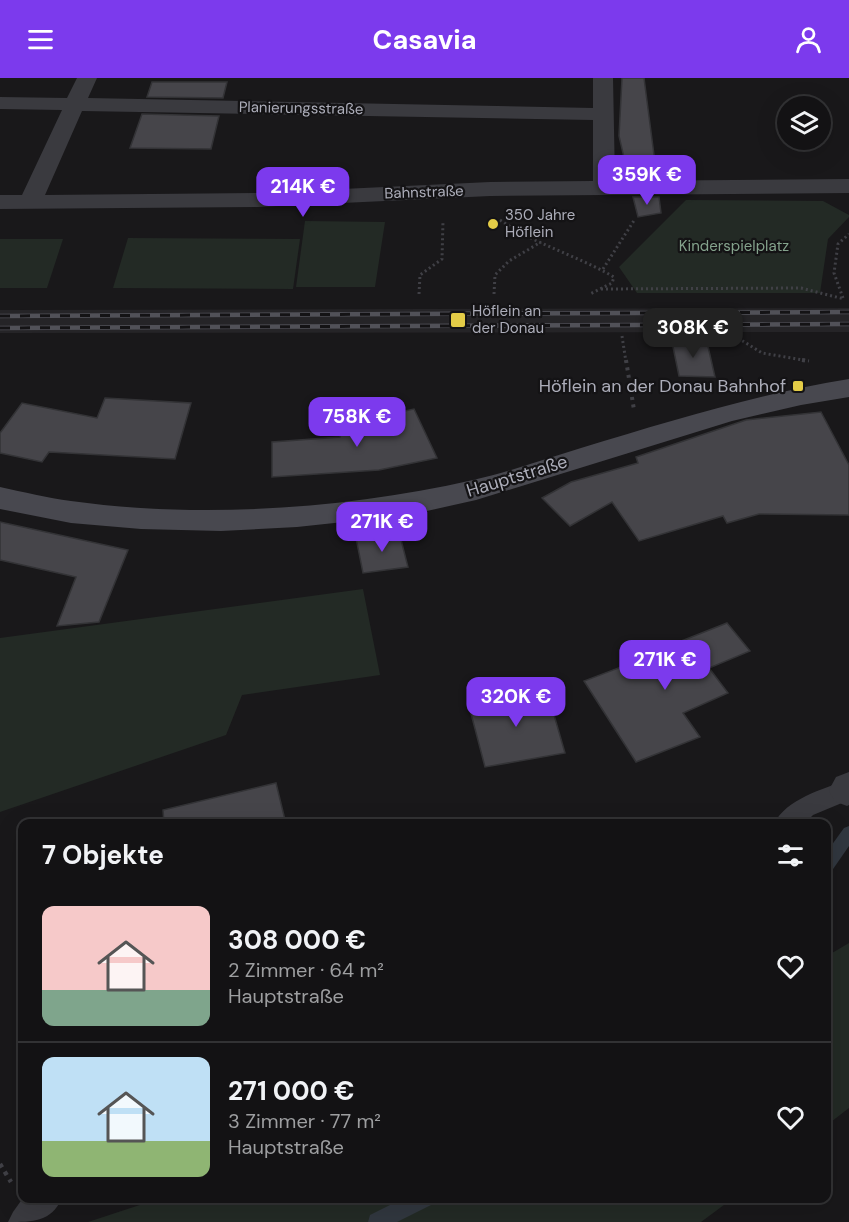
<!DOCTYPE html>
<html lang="de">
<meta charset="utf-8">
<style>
:root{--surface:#131214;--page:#202022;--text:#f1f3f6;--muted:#9d9ea0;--line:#323234;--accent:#7c3aed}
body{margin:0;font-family:"DM Sans",sans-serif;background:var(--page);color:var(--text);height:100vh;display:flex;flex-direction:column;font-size:22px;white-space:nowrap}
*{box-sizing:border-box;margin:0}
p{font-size:20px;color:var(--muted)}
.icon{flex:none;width:33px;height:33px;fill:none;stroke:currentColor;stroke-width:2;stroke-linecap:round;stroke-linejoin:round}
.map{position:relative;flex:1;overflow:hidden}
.sheet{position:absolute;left:18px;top:741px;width:813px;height:384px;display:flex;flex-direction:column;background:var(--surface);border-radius:12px;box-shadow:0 6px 24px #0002,0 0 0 2px var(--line)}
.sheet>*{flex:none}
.tools{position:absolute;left:777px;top:18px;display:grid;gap:12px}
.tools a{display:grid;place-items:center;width:54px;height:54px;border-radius:50%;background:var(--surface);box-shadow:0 6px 24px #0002,0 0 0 2px var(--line);font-size:30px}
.price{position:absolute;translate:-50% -51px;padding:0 14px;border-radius:12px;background:var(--accent);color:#fff;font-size:20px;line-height:39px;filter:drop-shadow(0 2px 3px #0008)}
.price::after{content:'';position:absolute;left:50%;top:36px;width:18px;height:14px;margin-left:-9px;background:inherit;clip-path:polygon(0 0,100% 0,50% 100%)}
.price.active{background:#222;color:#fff}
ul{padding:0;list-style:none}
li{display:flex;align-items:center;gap:18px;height:150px;padding:0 24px}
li+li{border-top:2px solid var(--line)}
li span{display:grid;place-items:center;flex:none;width:168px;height:120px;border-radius:12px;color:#555}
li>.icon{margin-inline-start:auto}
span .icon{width:72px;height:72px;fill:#fffc;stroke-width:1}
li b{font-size:26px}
h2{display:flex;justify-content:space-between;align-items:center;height:72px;padding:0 24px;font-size:26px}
header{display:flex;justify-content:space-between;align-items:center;height:78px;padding:0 24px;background:var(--accent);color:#fff;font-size:27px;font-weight:700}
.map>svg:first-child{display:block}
</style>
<header><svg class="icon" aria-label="menu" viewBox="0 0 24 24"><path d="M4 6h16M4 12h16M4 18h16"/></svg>Casavia<svg class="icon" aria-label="person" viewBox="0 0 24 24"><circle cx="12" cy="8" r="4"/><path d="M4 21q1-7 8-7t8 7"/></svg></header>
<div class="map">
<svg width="849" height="1144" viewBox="0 0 849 1144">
<rect width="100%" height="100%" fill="#19181a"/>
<!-- built -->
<path fill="#252427" d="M849,230V254L0,255V232Z"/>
<!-- green -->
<g fill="#232a25">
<path d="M686,122L823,123L849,137V139L828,161L820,215H637L619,189Z"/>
<path d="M305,143L385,144L375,209H296Z"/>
<path d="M128,160L300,161L293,211L113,210Z"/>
<path d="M0,161H63L47,210H0Z"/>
<path d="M363,511L380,597L242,617L226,657L0,734V560Z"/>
<path d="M849,865V1030L827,1047V878Z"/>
<path d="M161,1120H732V1121L701,1144H88Z"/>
</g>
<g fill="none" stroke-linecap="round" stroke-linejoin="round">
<!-- stream -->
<g fill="#31373f" fill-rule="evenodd">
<path d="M849,748V768L831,794L826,796V775L844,750Z"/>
<path d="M404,1120H433L431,1127L397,1144H368L370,1137Z"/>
</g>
</g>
<!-- building -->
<g fill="#46454a" stroke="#333336" stroke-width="1.5">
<path d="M622,0H644L657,100L629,101L619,58Z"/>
<path d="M152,4H227L223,20L147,19Z"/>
<path d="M142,36L219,38L211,71L130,70Z"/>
<path d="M633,119H659L661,135L638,139Z"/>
<path d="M672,264H707L715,299L679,298Z"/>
<path d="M105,320L191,325L175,381L49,374L42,384L0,375V355L22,325L97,340Z"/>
<path d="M414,331L437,380L379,392L272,399V364L340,359L341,346Z"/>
<path d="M821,334L849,387V437L759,436L727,445L723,438L639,463L612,424L570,448L542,420L571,404L638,385L636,379L746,342Z"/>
<path d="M0,444L128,472L99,544L57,548L76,499L0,482Z"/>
<path d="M399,454L408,489L363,495L356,460Z"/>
<path d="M727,545L750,573L709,590L728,615L683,635L700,659L636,684L584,603L658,575L656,573Z"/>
<path d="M542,611L544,618L548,616L565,675L485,689L468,624Z"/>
<path d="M276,705L286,746H164L163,732Z"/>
</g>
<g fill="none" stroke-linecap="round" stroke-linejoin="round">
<!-- path-far2 -->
<g stroke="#404046" stroke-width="3" stroke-dasharray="2 3" stroke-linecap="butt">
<path d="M500,142C536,167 576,177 614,199L612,205L590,216"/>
<path d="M603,191L635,141"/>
<path d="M601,211L801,210L844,221"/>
<path d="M419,216L420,197L442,181L443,143"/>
<path d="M494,216L495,197L509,183L541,164"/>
<path d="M843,220L834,195L838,166L849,156"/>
<path d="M622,258L626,284"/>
<path d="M738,260L762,275L809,283"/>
</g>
<!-- path-far1 -->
<g stroke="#404046" stroke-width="4" stroke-dasharray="3 4.5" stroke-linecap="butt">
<path d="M626,282L634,332"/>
<path d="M802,282L809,283"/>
</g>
<!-- path -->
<path stroke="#404046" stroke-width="4.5" stroke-dasharray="4 5" stroke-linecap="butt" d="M0,1086L11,1104"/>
<!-- lane -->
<g fill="#3a3a3f" fill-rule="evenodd">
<path d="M847,702L849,703V722L813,737L804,746H774C786,721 823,711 847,702Z"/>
<path d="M23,1120H62C51,1144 33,1144 8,1144L13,1134Z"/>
</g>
<!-- street -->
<g fill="#3a3a3f" fill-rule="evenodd">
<path d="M77,0H97L88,20L593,30V0H613L615,103L849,101V115L490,118L258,129L0,131V117H22L62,32L0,31V19L67,20ZM82,33L593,42V103L490,104L258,115L45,117Z"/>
<path d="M849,694V727L847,728L834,723L829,712L836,699Z"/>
</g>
<!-- secondary -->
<path fill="#48484f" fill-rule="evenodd" d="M849,301V319L801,327L732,343L476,422L409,437L297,449L221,453L141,451L71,445L0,431V409C24,414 47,420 71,423C200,441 346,431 473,402C509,394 545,381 581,370C670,343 757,316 849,301Z"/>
<!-- rail casing -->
<g stroke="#515158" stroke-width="4.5">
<g id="rail">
<path d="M0,238L849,234"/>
<path d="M0,250L849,246"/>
</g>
</g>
<!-- rail -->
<use href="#rail" stroke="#141315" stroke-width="3" stroke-dasharray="10" stroke-linecap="butt"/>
</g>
<!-- markers -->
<g fill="#e4cc47" stroke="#141315" stroke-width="2">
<circle cx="493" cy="146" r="6"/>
<rect x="450" y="234" width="16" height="16" rx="3"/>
<rect x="792" y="302" width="12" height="12" rx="3"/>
</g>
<g text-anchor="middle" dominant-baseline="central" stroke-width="4.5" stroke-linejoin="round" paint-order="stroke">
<!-- far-street labels -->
<g font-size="15" fill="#acadb9" stroke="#141315">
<text transform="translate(301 30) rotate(1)">Planierungsstraße</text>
<text transform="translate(424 114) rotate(-2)">Bahnstraße</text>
</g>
<!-- far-poi labels -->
<g font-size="15" fill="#acadb9" stroke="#141315" text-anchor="start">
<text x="505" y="137">350 Jahre<tspan x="505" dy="17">Höflein</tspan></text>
<text x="472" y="233">Höflein an<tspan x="472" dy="17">der Donau</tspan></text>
</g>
<!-- far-park labels -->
<g font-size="15" fill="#84a28c" stroke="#141315">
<text x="734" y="168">Kinderspielplatz</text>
</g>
<!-- poi labels -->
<g font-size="18" fill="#acadb9" stroke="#141315" text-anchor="end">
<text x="786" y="308">Höflein an der Donau Bahnhof</text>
</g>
<!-- street labels -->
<g font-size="18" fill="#acadb9" stroke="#141315">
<text transform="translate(517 398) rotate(-17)">Hauptstraße</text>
</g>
</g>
</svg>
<div class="tools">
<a><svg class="icon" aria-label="layers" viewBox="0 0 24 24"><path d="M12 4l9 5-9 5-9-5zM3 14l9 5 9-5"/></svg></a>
</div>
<b class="price" style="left:647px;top:128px">359K €</b>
<b class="price" style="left:303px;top:140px">214K €</b>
<b class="price active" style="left:693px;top:281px">308K €</b>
<b class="price" style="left:357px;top:370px">758K €</b>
<b class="price" style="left:382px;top:475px">271K €</b>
<b class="price" style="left:665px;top:613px">271K €</b>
<b class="price" style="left:516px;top:650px">320K €</b>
<section class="sheet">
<h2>7 Objekte<svg class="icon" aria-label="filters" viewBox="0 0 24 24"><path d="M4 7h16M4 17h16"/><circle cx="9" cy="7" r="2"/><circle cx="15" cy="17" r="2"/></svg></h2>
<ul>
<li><span style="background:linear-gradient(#f6c9c9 70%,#7fa58c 0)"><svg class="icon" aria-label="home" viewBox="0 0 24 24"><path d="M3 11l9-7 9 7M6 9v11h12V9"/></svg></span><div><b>308 000 €</b><p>2 Zimmer · 64 m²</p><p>Hauptstraße</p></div><svg class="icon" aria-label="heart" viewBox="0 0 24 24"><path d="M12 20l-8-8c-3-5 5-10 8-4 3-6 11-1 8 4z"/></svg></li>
<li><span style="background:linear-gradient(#bfe0f5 70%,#8fb573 0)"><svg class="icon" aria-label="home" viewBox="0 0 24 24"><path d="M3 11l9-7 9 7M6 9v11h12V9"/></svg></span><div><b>271 000 €</b><p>3 Zimmer · 77 m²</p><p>Hauptstraße</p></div><svg class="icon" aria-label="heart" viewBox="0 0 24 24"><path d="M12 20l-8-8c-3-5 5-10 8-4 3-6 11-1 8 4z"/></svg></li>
</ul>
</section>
</div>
